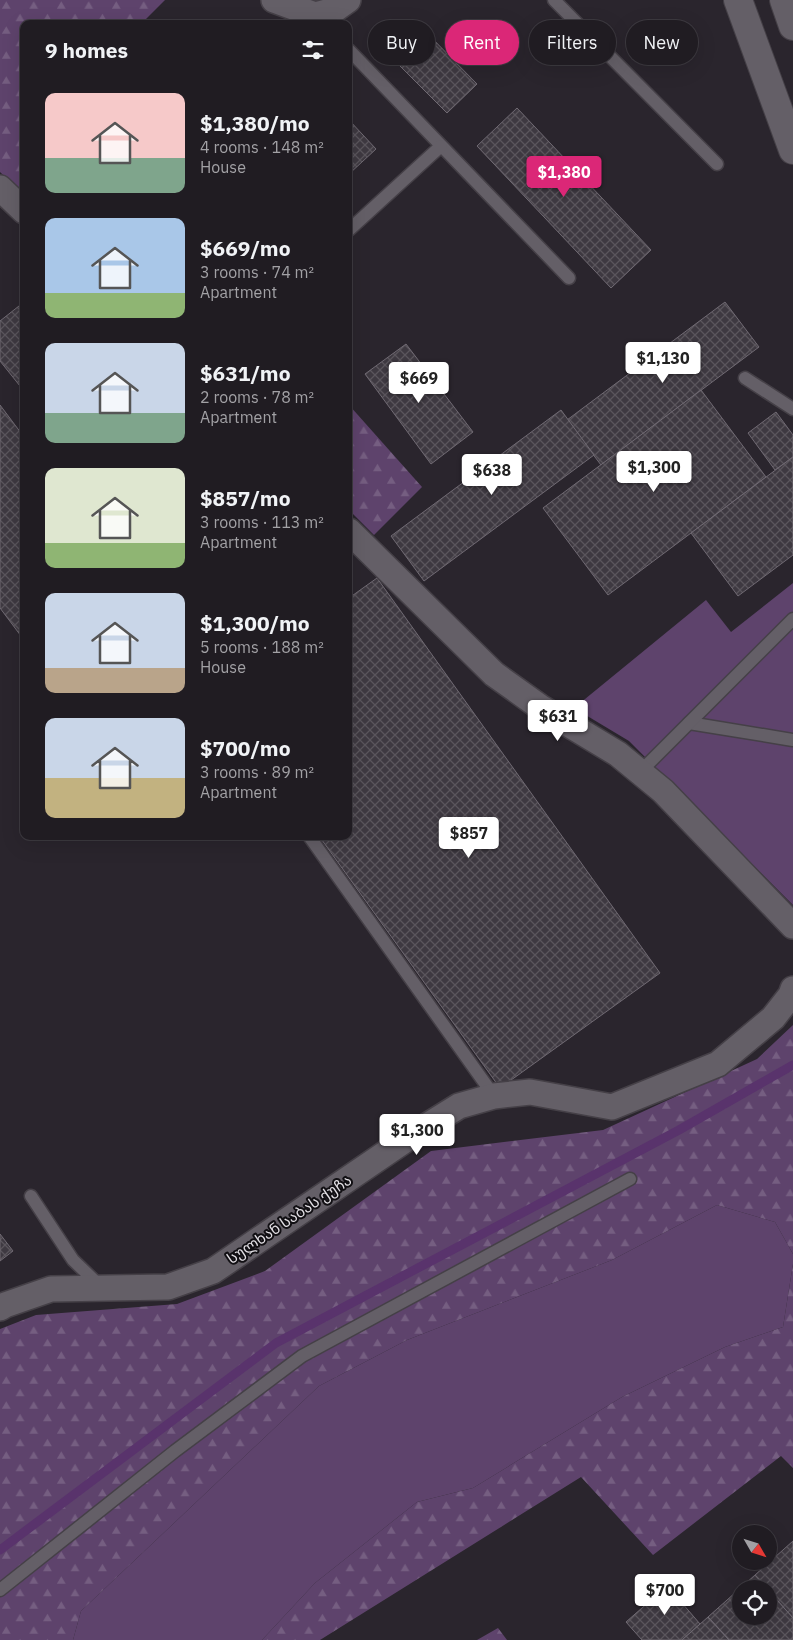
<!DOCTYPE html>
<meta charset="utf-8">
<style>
:root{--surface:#201c22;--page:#28252a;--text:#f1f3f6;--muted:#a2a1a5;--line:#3d3a40;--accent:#db2777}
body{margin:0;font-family:"IBM Plex Sans","Noto Sans Georgian",sans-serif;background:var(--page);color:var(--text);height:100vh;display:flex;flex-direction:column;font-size:19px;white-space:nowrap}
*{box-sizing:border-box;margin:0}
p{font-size:16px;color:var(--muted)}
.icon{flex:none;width:28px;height:28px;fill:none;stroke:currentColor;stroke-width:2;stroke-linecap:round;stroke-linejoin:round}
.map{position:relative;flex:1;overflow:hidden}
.drawer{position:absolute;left:20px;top:20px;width:332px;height:820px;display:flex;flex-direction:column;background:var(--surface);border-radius:10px;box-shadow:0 5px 20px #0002,0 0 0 1px var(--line)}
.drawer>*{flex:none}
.guide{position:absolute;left:368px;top:20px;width:350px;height:45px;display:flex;gap:10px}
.needle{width:32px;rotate:129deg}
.buttons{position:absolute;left:732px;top:1525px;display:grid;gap:10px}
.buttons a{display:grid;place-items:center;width:45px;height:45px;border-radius:50%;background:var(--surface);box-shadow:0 5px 20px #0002,0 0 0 1px var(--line);font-size:25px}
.price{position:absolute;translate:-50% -42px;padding:0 11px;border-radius:5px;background:#fff;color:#222;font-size:16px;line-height:32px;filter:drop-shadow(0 1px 2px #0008)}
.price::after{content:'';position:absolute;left:50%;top:30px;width:15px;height:11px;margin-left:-8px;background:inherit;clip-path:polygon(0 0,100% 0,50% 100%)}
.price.selected{background:var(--accent);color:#fff}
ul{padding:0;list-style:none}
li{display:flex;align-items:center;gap:15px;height:125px;padding:0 25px}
li span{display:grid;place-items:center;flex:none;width:140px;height:100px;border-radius:10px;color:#555}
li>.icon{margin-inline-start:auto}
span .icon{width:60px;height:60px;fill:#fffc;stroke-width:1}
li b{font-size:21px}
h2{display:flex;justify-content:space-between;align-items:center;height:60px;padding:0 25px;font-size:21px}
.chip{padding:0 18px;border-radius:22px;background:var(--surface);box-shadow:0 5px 20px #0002,0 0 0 1px var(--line);font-size:18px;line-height:45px}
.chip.selected{background:var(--accent);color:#fff}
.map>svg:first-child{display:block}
</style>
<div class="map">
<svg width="793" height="1640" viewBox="0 0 793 1640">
<defs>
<pattern id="forest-firs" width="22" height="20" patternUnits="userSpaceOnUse" patternTransform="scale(1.25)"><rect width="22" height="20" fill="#5e436c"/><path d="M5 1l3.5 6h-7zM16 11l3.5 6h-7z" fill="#755e81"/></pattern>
<pattern id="building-cross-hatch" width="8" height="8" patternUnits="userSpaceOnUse" patternTransform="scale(1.25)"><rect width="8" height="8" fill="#3e3941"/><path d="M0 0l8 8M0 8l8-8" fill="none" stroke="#5a555c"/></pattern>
</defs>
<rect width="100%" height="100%" fill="#2a252d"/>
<!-- green -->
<g fill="#5e436c">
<path d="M793,583V905L629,741L574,708L706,600L731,632Z"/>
<path d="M717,1205L775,1222L793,1254V1264L783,1327L725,1347L622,1397L473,1488L417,1502L315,1583L262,1640H73L81,1611L319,1386L407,1340L612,1260Z"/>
</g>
<!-- forest -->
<g fill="url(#forest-firs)">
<path d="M0,0H165L141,24H24V195L0,172Z"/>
<path d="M349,405L422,487L374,535L349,510Z"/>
<path d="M793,1025V1254L775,1222L717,1205L612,1260L407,1340L319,1386L81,1611L73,1640H0V1329L36,1315L177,1304L265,1271L431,1151L603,1130L757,1059Z"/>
<path d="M793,1264V1468L781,1456L653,1555L581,1477L320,1640H262L315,1583L417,1502L473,1488L622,1397L725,1347L783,1327Z"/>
<path d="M498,1628L507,1640H477Z"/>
</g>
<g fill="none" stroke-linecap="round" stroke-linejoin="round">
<!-- stream -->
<path stroke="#59336c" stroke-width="9" d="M0,1550L276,1343L679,1130L793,1065"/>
</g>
<!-- building -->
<g fill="url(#building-cross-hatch)" stroke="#706a73">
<path d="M418,24L477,84L447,113L388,54Z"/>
<path d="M517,108L651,250L611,288L477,146Z"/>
<path d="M349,120L376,149L349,174Z"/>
<path d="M24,302V391L0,361V321Z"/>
<path d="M725,302L759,347L601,465L567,420Z"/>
<path d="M406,344L473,432L431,464L365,374Z"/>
<path d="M701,390L766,477L608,595L543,508Z"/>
<path d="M0,405L24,437V640L0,608Z"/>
<path d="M561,410L594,455L424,581L391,536Z"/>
<path d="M776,412L793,435V457L775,470L748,433Z"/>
<path d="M793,457V555L738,596L691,533Z"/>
<path d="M377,578L660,973L500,1088L319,836H349V598Z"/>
<path d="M0,1234L13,1251L0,1261Z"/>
<path d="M793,1541V1618L769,1591V1589H767L755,1575Z"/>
<path d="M755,1575L767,1589H741V1616H769V1591L793,1618V1640H729L708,1617Z"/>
<path d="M676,1578L691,1595L682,1603L700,1624L682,1640H642L626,1622Z"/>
<path d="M708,1617L729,1640H682Z"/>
</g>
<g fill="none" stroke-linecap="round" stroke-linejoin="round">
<!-- service casing -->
<g stroke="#454047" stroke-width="15">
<g id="service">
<path d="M554,0L717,164"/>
<path d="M349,50L569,278"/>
<path d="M349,230L441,146"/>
<path d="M745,378L793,409"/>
<path d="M689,723L793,740"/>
<path d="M640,772L793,619"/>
<path d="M309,836L494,1096"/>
<path d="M31,1196L73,1260L100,1286"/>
<path d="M0,1590L175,1451L302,1356L630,1179"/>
</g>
</g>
<!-- minor casing -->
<g stroke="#454047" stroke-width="28">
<g id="minor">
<path d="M274,0L315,15L334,10L348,0"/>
<path d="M0,188L24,211"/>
<path d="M349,531L494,674L540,707L618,754L663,791L793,926"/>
<path d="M0,1308L5,1305L51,1289L168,1287L213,1271L414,1134L459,1106L494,1096L530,1092L612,1107L718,1064L773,1018L791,995L793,989"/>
</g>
</g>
<!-- secondary casing -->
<g stroke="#454047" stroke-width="30">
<g id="secondary">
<path d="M738,0L793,150"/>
<path d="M784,0L793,26"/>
</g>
</g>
<!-- service -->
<use href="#service" stroke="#645f67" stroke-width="12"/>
<!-- minor -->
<use href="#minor" stroke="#645f67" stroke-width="25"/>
<!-- secondary -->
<use href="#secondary" stroke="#645f67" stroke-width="28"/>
</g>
<g text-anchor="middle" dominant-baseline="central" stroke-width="4" stroke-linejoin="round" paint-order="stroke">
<!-- street labels -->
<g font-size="15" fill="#e3e0e5" stroke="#110f13">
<text transform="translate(289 1219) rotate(-34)">სულხან საბას ქუჩა</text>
</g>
</g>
</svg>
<div class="buttons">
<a><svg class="needle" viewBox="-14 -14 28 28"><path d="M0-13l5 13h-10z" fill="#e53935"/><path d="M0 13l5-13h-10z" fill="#a2a1a5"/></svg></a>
<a><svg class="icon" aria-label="locate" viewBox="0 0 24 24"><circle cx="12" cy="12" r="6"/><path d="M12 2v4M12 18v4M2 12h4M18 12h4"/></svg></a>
</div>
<b class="price selected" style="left:564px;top:198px">$1,380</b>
<b class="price" style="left:663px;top:384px">$1,130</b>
<b class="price" style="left:419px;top:404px">$669</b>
<b class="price" style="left:654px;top:493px">$1,300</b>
<b class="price" style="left:492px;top:496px">$638</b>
<b class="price" style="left:558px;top:742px">$631</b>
<b class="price" style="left:469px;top:859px">$857</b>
<b class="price" style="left:417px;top:1156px">$1,300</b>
<b class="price" style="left:665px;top:1616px">$700</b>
<div class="guide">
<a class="chip">Buy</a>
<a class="chip selected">Rent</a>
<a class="chip">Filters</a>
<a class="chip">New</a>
</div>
<section class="drawer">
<h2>9 homes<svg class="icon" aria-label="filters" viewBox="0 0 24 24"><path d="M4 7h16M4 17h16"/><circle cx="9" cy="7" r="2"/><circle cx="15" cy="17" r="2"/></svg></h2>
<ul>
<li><span style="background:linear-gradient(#f6c9c9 65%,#7fa58c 0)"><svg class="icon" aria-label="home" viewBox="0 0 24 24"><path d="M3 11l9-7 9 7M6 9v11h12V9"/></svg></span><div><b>$1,380/mo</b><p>4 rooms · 148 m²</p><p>House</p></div></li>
<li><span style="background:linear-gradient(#a9c7e8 75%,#8fb573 0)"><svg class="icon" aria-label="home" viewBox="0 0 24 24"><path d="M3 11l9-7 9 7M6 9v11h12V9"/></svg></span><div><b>$669/mo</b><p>3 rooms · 74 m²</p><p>Apartment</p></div></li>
<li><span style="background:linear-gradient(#c9d6e8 70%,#7fa58c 0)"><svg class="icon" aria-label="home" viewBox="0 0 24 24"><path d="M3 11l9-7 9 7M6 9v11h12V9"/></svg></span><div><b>$631/mo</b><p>2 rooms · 78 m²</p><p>Apartment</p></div></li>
<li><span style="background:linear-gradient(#dfe7d0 75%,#8fb573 0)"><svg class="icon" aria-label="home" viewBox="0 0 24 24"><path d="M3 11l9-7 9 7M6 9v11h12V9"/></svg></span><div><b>$857/mo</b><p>3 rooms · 113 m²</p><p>Apartment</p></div></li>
<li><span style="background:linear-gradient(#c9d6e8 75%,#b9a48a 0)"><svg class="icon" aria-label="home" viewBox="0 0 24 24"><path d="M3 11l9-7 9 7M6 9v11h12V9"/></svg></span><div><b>$1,300/mo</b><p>5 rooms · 188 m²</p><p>House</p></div></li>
<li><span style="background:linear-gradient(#c9d6e8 60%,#c2b280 0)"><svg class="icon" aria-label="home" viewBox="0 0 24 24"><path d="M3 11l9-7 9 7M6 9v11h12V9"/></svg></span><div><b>$700/mo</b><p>3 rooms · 89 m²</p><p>Apartment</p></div></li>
</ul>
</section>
</div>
